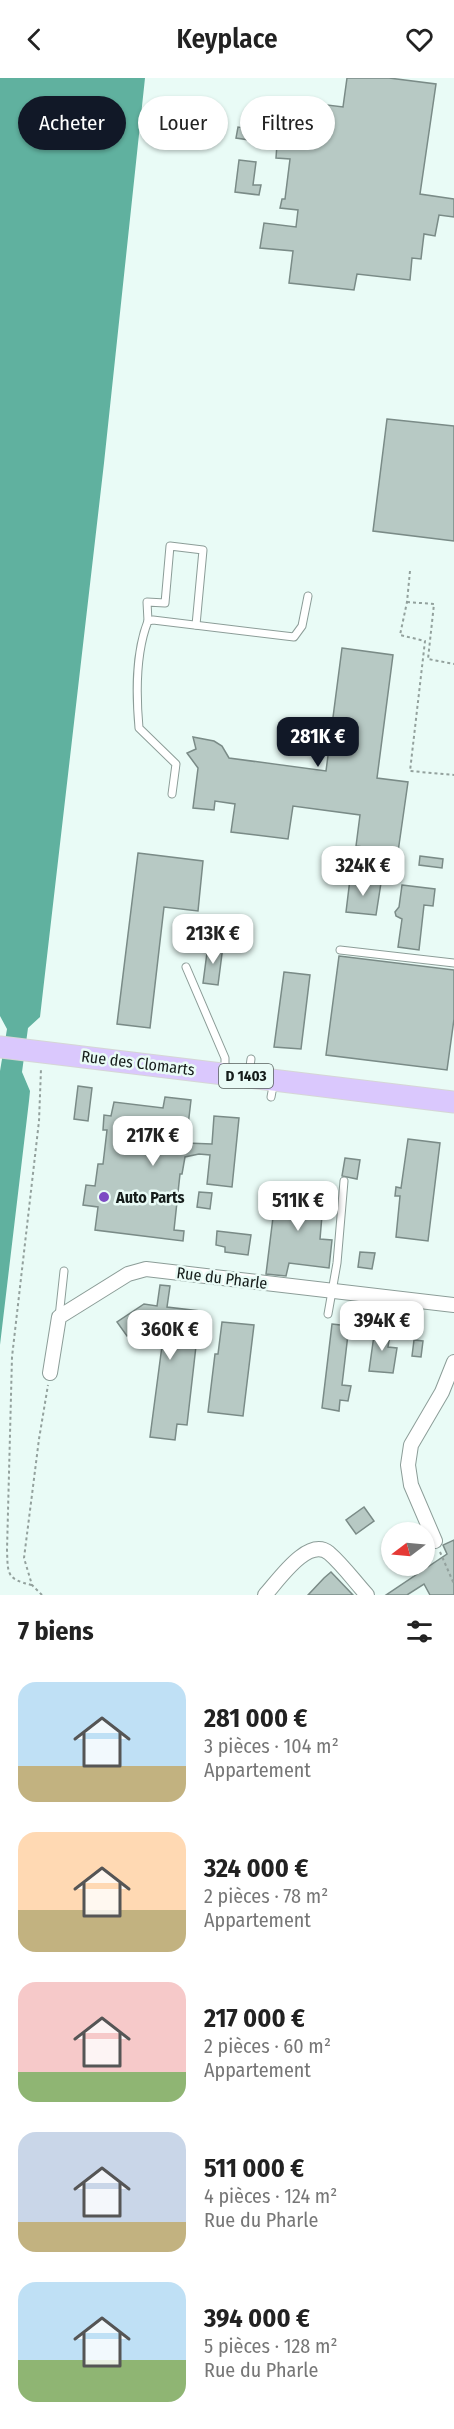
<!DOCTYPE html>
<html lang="fr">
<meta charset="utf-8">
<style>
:root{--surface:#fff;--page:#f2f2f2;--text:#222;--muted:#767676;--accent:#111827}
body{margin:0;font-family:"Fira Sans Condensed",sans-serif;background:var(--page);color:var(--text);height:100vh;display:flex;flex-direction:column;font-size:22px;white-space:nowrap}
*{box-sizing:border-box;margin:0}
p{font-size:20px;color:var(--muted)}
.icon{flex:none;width:33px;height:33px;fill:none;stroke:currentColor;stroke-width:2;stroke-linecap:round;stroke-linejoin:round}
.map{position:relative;height:1517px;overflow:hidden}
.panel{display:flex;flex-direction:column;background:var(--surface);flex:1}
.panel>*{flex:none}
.top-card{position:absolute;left:18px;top:18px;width:418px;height:54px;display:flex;gap:12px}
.needle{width:39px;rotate:254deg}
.controls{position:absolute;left:381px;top:1444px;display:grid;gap:12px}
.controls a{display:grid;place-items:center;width:54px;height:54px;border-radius:50%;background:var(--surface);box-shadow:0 2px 4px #0004;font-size:30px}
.price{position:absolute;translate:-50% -51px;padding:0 14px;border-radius:12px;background:#fff;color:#222;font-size:20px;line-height:39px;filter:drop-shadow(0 2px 3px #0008)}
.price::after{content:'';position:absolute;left:50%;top:36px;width:18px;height:14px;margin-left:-9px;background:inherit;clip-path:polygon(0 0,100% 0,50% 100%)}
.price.current{background:var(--accent);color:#fff}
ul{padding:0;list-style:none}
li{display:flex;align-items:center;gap:18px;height:150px;padding:0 18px}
li span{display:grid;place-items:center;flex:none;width:168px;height:120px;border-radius:18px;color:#555}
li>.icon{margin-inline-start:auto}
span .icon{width:72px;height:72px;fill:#fffc;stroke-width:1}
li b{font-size:26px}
h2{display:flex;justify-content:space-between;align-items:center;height:72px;padding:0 18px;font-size:26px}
.chip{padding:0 21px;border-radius:27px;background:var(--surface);box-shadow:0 2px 4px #0004;font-size:21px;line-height:54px}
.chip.current{background:var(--accent);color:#fff}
header{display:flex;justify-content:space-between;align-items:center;height:78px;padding:0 18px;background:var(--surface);font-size:27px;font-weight:600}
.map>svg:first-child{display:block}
</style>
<header><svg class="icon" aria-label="back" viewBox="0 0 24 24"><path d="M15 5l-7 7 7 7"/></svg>Keyplace<svg class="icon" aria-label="heart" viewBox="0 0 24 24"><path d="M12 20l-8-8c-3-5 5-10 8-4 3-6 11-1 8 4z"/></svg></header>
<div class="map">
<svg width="454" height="1517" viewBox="0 0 454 1517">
<rect width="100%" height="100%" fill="#e9fbf6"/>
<!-- water -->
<path fill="#60b19f" d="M0,0H145L104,385L40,939L28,950L22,994L30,1013L29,1023L0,1267V993L7,951L0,938Z"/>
<!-- building -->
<g fill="#b7c9c4" stroke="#7a8b87" stroke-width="1.5">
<path d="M347,0H389L436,6L420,116L454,121V139L439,137L435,158L424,156L421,181L412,180L410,202L357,196L354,212L289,205L293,173L260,170L264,145L296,149L298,132L280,130L282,121H285L290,81L276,80L277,66L236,60L238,49L275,55L279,21L343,29Z"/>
<path d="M169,23H178L175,42L167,41Z"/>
<path d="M239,82L256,84L253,107H261L259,117L235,114Z"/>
<path d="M387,341L454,348V463L373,453Z"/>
<path d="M342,570L393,577L377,700L408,704L398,774L356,768L360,737L293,728L288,761L231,754L235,726L215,723L214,732L193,730L198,690L187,675L196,671L193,659L214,663L222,668L229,680L326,693Z"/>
<path d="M138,775L203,783L198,833L164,829L150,950L117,946Z"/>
<path d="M420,778L443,781L442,790L419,787Z"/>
<path d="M350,801L381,805L376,837L346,834Z"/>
<path d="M402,807L435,811L433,828L424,827L419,872L398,869L402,841L396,838L395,834L399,829Z"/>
<path d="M208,867L223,868L218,907L203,905Z"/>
<path d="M339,878L454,892V941L447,992L326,977Z"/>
<path d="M284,894L310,897L301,971L274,969Z"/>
<path d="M78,1008L92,1010L88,1043L74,1041Z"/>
<path d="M165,1019L191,1022L186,1065L212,1066L214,1038L239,1040L232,1109L207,1106L210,1077L199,1076L185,1079L182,1096H180L174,1152L184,1153L183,1163L95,1152L98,1129L83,1127L86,1107L95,1108L98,1086H103L107,1052H103L104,1037L111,1038L114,1024L163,1030Z"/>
<path d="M408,1061L440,1065L428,1163L396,1159L400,1118H395L396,1109L401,1110Z"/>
<path d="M345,1080L360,1082L357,1101L342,1098Z"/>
<path d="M285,1110L324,1114L320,1161L332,1162L329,1190L289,1185L286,1198L266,1196L276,1115L284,1116Z"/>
<path d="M199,1114L212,1115L210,1131L197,1129Z"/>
<path d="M217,1153L251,1157L248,1177L225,1174V1169L216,1167Z"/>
<path d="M360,1174L375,1175L372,1191L358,1189Z"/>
<path d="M160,1207L170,1208L167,1229L200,1233L187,1347L177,1346L175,1362L150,1359L165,1245L148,1243L127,1258L117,1244L144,1226L157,1228Z"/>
<path d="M222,1244L254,1247L243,1338L208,1334L215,1276H218Z"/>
<path d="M332,1246L349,1248L342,1307L351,1308L348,1323L340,1322L339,1333L322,1330Z"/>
<path d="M375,1250L391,1251L388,1269L397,1270L393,1295L369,1293Z"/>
<path d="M414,1262L423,1263L421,1279L412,1278Z"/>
<path d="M364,1429L374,1443L356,1456L346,1442Z"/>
<path d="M454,1462V1517H430L424,1506L407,1517H386L447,1476L443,1467Z"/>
<path d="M331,1494L353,1517H308L324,1500Z"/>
</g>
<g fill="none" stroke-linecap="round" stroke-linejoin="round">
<!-- service casing -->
<g stroke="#8c9d98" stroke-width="9">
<g id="service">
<path d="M148,543L147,524L165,525L170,468L203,472L196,547"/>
<path d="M172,716L176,686L139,650C136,616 135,576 148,543L153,542L294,559L302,548L308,518"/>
<path d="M340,872L454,885"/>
<path d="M186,889L225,980V993"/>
<path d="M249,996L251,981"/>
<path d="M271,1019L274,1003"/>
<path d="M328,1236L337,1185L344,1103"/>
<path d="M59,1239L64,1193"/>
<path d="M401,1241L404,1222"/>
</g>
</g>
<!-- minor casing -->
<g stroke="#8c9d98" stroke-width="16">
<g id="minor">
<path d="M50,1295L59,1239L128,1196L146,1191L454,1227"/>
<path d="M435,1463L411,1407L408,1387L411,1367L442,1314L454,1284"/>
<path d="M265,1517C278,1503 308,1458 329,1475C343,1487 355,1504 367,1517"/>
</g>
</g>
<!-- primary casing -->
<g stroke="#d5d6d6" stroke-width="23">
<path id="primary" d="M0,969L454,1024"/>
</g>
<!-- path -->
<g stroke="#93a19d" stroke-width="2" stroke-dasharray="3 3" stroke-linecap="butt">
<path d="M410,493L407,524L400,557L425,563L410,693L454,697"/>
<path d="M407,524L434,526L428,581L454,586"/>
<path d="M440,1474L454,1506"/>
<path d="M32,1507C6,1501 8,1496 7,1472L12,1279L39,1043L41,991"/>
<path d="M42,1517L32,1507L24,1480L39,1361L48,1307"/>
</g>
<!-- service -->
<use href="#service" stroke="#fff" stroke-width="7"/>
<!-- minor -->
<use href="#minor" stroke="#fff" stroke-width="14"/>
<!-- primary -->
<use href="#primary" stroke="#dac8fd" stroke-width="21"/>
</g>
<!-- markers -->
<circle fill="#7d4bc3" stroke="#e9fbf6" stroke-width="2" cx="104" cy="1119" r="6"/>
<g text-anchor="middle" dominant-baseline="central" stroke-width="5" stroke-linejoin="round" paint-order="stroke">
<!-- shield labels -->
<rect fill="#e9fbf6" stroke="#555f5c" stroke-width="1.5" x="219" y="986" width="54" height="24" rx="4.5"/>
<g font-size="15" font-weight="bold" fill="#151c1a">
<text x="246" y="998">D 1403</text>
</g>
<!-- street labels -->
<g font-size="16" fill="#151c1a" stroke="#e9fbf6">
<text transform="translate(138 985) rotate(7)">Rue des Clomarts</text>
<text transform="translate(222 1200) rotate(7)">Rue du Pharle</text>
</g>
<!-- poi labels -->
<g font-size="16" font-weight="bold" fill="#151c1a" stroke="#e9fbf6" text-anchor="start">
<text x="116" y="1119">Auto Parts</text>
</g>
</g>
</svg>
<div class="controls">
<a><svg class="needle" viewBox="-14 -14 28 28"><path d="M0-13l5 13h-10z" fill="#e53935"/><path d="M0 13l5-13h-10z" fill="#767676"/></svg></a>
</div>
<b class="price current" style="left:318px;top:690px">281K €</b>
<b class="price" style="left:363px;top:819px">324K €</b>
<b class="price" style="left:213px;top:887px">213K €</b>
<b class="price" style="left:153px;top:1089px">217K €</b>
<b class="price" style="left:298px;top:1154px">511K €</b>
<b class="price" style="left:382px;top:1274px">394K €</b>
<b class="price" style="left:170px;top:1283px">360K €</b>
<div class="top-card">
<a class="chip current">Acheter</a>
<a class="chip">Louer</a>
<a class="chip">Filtres</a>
</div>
</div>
<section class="panel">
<h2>7 biens<svg class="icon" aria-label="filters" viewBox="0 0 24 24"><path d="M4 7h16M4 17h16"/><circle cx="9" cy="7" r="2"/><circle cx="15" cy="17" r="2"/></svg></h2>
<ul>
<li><span style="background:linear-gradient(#bfe0f5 70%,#c2b280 0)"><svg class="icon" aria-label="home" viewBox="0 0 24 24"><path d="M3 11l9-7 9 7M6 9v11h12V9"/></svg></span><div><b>281 000 €</b><p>3 pièces · 104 m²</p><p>Appartement</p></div></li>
<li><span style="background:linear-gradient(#ffd9b3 65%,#c2b280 0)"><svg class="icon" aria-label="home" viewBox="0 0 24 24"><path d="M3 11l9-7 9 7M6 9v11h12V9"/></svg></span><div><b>324 000 €</b><p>2 pièces · 78 m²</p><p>Appartement</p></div></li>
<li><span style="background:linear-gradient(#f6c9c9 75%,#8fb573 0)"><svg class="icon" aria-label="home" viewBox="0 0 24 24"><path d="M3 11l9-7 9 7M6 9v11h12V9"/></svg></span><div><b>217 000 €</b><p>2 pièces · 60 m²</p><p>Appartement</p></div></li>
<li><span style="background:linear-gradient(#c9d6e8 75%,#c2b280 0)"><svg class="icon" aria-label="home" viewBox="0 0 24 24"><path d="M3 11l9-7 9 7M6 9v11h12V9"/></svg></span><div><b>511 000 €</b><p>4 pièces · 124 m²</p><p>Rue du Pharle</p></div></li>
<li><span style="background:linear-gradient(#bfe0f5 65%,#8fb573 0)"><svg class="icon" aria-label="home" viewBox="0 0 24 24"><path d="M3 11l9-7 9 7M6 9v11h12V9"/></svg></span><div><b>394 000 €</b><p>5 pièces · 128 m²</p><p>Rue du Pharle</p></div></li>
</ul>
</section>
